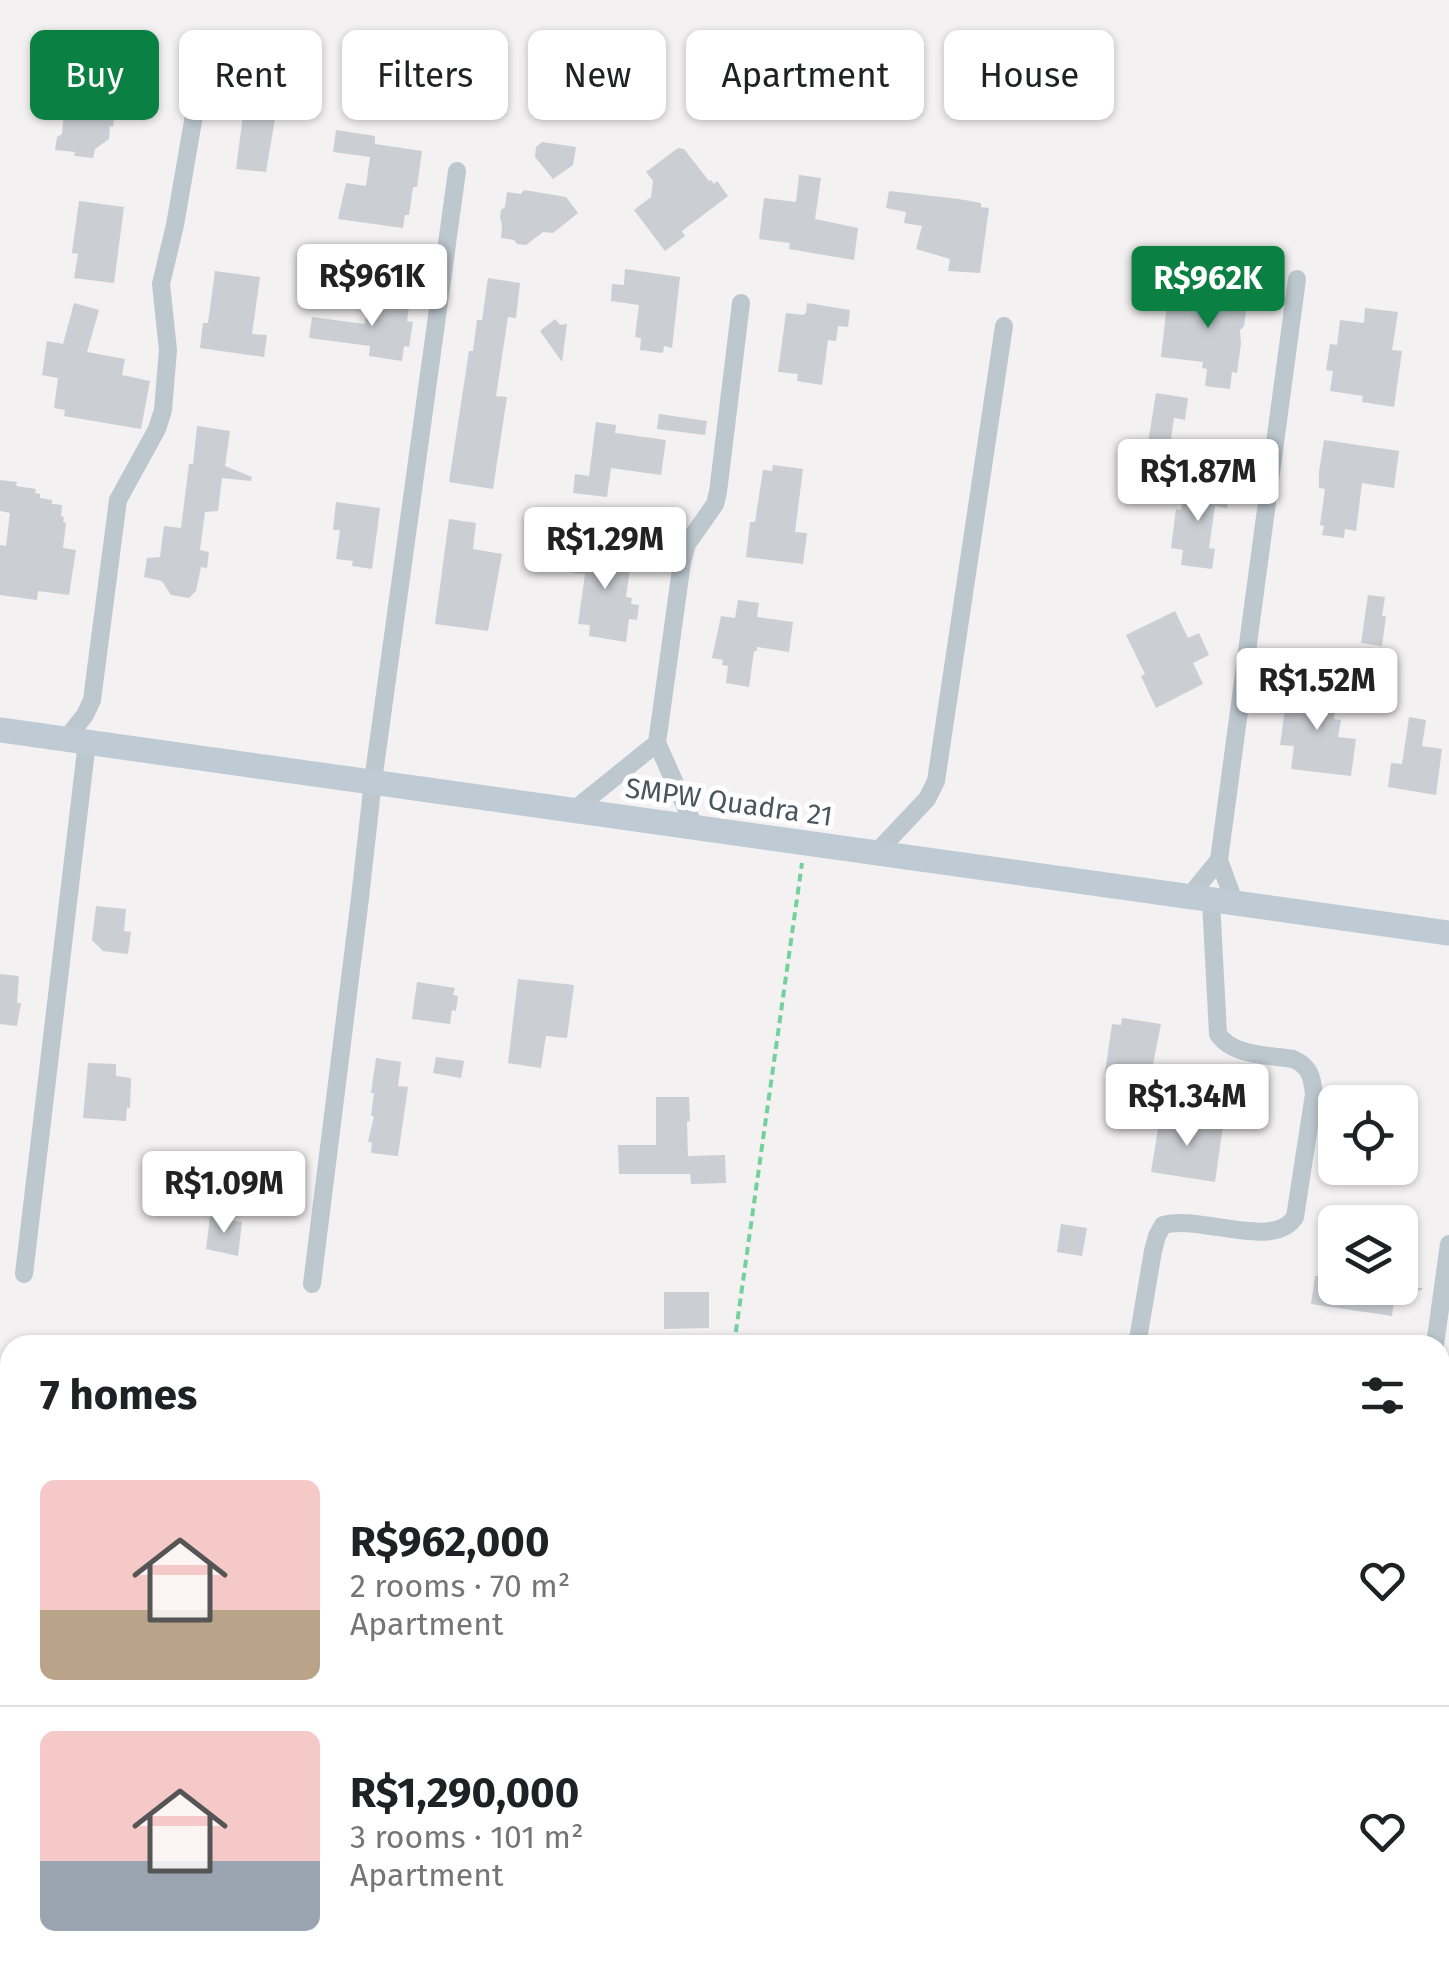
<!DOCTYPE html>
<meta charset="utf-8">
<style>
:root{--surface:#fff;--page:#f2f2f2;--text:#202124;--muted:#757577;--line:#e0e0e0;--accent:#0b8043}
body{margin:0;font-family:"Fira Sans",sans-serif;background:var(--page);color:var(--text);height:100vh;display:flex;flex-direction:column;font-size:38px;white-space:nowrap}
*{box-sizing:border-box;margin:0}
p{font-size:32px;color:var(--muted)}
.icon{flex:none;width:55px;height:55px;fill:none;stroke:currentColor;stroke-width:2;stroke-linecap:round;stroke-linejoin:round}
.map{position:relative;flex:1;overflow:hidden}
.panel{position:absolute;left:0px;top:1335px;width:1450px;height:642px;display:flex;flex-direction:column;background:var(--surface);border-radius:30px 30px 0 0;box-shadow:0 2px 8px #0004}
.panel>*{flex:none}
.banner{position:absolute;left:30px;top:30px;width:1390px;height:90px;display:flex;gap:20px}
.fabs{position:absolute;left:1318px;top:1085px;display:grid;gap:20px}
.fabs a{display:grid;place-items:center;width:100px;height:100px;border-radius:15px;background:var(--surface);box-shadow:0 2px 8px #0004;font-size:50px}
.price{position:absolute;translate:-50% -85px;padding:0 22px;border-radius:10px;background:#fff;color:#222;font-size:32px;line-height:65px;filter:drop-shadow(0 2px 5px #0008)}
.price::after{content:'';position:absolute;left:50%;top:60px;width:30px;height:22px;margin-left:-15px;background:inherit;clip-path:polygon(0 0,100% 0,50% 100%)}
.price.selected{background:var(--accent);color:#fff}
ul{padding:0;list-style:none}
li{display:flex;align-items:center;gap:30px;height:250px;padding:0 40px}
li+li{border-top:2px solid var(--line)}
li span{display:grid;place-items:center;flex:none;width:280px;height:200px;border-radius:15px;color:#555}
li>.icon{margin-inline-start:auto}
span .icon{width:120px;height:120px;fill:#fffc;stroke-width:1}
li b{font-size:42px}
h2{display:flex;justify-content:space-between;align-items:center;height:120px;padding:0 40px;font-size:42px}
.tag{padding:0 35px;border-radius:15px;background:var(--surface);box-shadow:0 2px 8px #0004;font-size:35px;line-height:90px}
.tag.selected{background:var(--accent);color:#fff}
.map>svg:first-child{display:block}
</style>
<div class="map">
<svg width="1449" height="1977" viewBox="0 0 1449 1977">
<rect width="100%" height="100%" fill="#f3f1f1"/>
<!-- building -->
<g fill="#cbced3">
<path d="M77,74L118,80L122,85L118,115L114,119L113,127L110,126L109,139L95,149L93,158L74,156L75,152L55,150L57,137L62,134L64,112L70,108L73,101Z"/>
<path d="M230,91L266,96L263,117L275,119L266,172L236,169L243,115L228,113Z"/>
<path d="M336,130L375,136V144L422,151L417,187H413L409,215H405L403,228L338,219L346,183L366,186L370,157L333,152Z"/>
<path d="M542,142L576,147L573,165L553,179L535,157L536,147Z"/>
<path d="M678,148L684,149L709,181L711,180L714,184L717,181L728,196L682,231L685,236L665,251L634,210L651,197L653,181L646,172Z"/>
<path d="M799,175L821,178L815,219L858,228L854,260L789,249L790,243L759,239L764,198L796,202Z"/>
<path d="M524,190L566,197L578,213L553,233L543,232L526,245L517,244L514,240L501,238L502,224L500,218L501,210L505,207L507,192L521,194Z"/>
<path d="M889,191L959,199L981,203V207L989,208L980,273L948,271L950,259L916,249L922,226L904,223L906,212L886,208Z"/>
<path d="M79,201L124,207L114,283L74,278L78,254L72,253Z"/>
<path d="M625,269L680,277L672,348L664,346L663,353L640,350L641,338L635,337L639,305L611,301L612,284L624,285Z"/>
<path d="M215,271L260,277L252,334L267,335L264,357L200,348L203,323H208Z"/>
<path d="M1221,276L1244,279L1242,295L1248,296L1244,326L1240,330L1241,343L1237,373L1232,372L1230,389L1205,386L1207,369L1202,368L1203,362L1161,357L1168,295L1212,301L1213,291L1218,292Z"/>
<path d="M488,278L520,283L516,318L508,317L496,396L507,397L493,489L449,482L469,351H473L477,320H482Z"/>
<path d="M377,294L410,299L407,321L413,322L409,347L404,346L402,361L369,356L370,346L309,338L312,317L365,324L366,316L374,318Z"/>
<path d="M74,303L99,310L87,352L125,359L122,375L150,381L141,429L64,416L65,410L54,408L58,378L42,375L47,341L63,344Z"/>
<path d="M807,303L850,310L848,327L838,326L836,341L828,340L822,385L797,381L798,374L778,372L786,313L803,315L806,313Z"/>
<path d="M1365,308L1398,312L1392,350L1402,351L1394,407L1362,402L1363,396L1330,391L1333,371L1326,370L1330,344L1337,345L1340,320L1364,323Z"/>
<path d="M555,319L560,325L567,324L562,362L540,331Z"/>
<path d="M1156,393L1188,398L1185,420L1174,418L1170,446L1148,443Z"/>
<path d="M659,414L707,421L705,435L657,429Z"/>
<path d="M596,422L616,425L615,433L666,440L661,475L611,468L607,497L573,493L575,474L589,476Z"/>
<path d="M197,426L230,431L225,466L252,477L251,481L222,478L218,511L205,512L200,550L209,552L207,568L201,567L196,591L189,598L171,595L162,581L144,577L147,558L160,557L164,526L181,528L189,464H193Z"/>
<path d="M1324,440L1399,451L1394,488L1362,483L1356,531L1345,529L1344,538L1322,535L1324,526L1320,525L1325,489L1319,488V472Z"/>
<path d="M773,465L803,469L795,532L807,533L803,564L746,557L750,522H755L763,470L772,471Z"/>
<path d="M0,480L17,482L16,486L36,489L35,493L40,494V498L52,500V504L62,505L61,516L64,517L63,522L66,523L63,548L76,550L69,595L38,591L37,600L0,595V545L6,546L10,513L0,511Z"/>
<path d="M1185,482L1230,489L1227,508L1215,506L1209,548L1215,549L1212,569L1181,565L1183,550L1171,548L1176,509L1181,510Z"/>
<path d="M336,502L380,508L372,569L352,566L353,561L336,559L340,530H333Z"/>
<path d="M449,519L476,523L473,549L502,554L488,631L435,624Z"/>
<path d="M589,547L607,550L608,547L623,549L622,552L632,554L626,597L632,598L631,604L639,605L637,620L629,619L626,642L589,636L590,625L578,624L585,574L572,573L575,549L588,551Z"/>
<path d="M1368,595L1385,597L1382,616H1386L1382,646L1361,643Z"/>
<path d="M738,600L759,603L757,617L793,622L789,652L757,647V651H754L749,687L726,683L728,666L722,665L723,660L712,658L721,616L735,618Z"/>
<path d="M1175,611L1188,638L1199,633L1209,655L1193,663L1203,684L1156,708L1141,676L1145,674L1126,635Z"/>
<path d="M1301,683L1338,688L1334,719L1341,720L1338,737L1356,739L1351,776L1291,769L1294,746L1280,745L1285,709L1296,711Z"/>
<path d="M1409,717L1426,720L1422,746L1442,749L1436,795L1388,787L1391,763L1402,764Z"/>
<path d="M96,906L126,909L124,931L131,932L128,954L103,951L92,940Z"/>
<path d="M0,974L19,976L17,1003H21L17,1026L0,1024Z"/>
<path d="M518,979L574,985L567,1038L546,1036L541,1068L508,1063Z"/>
<path d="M417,982L455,988L453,995L458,996L456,1011L452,1010L450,1024L412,1019Z"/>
<path d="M1122,1018L1161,1024L1152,1069L1141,1068L1139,1078L1105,1073L1112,1024L1121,1025Z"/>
<path d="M436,1057L464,1061L461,1078L433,1073Z"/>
<path d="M376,1058L401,1062L398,1086L408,1087L398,1156L371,1153L372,1142H368L374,1116H371L374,1093H371Z"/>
<path d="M88,1063L116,1064V1076L131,1078L130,1108L127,1107L126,1121L83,1118Z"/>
<path d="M656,1097H689L690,1121L687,1122L688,1156L725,1155L726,1183L691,1184L690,1174H619L618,1145H656Z"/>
<path d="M1402,1115L1418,1161L1400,1169V1116Z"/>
<path d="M1160,1117L1223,1126L1215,1182L1151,1172Z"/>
<path d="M210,1217L242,1222L238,1256L206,1249Z"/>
<path d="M1061,1224L1087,1228L1082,1256L1057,1252Z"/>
<path d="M1315,1276L1331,1277L1329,1288L1360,1292V1288H1422L1423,1289L1394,1300L1392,1316L1311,1304Z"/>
<path d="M664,1292H709V1328L664,1329Z"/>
</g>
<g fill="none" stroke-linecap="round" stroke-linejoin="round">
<!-- path -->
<path stroke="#75d19b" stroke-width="4" stroke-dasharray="8 5" stroke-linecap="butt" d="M734,1345L802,863"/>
<!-- street -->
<g stroke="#bcc7ce" stroke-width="18">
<path d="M66,739L85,715L92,700L118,500L157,429L163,410L168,350L161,284L175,225L197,98"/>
<path d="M574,810L657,743"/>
<path d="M695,828L657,743L682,562L687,544L715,504L718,492L741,303"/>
<path d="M876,853L927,799L936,781L1004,326"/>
<path d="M1188,898L1219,860"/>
<path d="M1235,904L1219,860L1297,279"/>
<path d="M24,1274L87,742"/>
<path d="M312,1284L360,898L373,781L457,171"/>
<path d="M1137,1345L1153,1251L1157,1236L1163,1225C1198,1214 1274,1251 1295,1217L1314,1094C1312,1077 1310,1066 1293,1059C1269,1055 1232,1056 1218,1034L1211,901"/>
<path d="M1435,1345L1449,1244"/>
</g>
<!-- secondary -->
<path stroke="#becbd5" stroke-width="25" d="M0,730L1449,933"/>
</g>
<g text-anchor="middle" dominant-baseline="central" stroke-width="10" stroke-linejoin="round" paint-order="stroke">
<!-- street labels -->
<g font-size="28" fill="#48565f" stroke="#fff">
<text transform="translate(729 802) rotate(8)">SMPW Quadra 21</text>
</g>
</g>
</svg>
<div class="fabs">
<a><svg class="icon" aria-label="locate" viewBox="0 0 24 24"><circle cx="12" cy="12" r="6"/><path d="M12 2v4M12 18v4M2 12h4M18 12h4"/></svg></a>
<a><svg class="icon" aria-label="layers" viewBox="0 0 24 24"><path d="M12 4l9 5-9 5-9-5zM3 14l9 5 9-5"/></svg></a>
</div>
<b class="price" style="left:372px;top:329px">R$961K</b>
<b class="price selected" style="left:1208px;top:331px">R$962K</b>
<b class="price" style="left:1198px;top:524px">R$1.87M</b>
<b class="price" style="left:605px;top:592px">R$1.29M</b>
<b class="price" style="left:1317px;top:733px">R$1.52M</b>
<b class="price" style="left:1187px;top:1149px">R$1.34M</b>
<b class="price" style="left:224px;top:1236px">R$1.09M</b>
<div class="banner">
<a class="tag selected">Buy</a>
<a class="tag">Rent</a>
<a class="tag">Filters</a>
<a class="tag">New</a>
<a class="tag">Apartment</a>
<a class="tag">House</a>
</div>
<section class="panel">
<h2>7 homes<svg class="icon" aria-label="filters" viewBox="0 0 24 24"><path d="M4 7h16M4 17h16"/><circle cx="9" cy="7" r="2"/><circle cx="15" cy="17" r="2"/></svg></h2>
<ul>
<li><span style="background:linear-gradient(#f6c9c9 65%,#b9a48a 0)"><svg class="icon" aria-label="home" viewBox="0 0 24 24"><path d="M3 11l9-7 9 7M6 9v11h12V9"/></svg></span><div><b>R$962,000</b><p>2 rooms · 70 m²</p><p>Apartment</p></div><svg class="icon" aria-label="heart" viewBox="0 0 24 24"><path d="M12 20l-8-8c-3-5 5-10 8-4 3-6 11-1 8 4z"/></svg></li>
<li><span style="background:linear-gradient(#f6c9c9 65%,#9aa5b1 0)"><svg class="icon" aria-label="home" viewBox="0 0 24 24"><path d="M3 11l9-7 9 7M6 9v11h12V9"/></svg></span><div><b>R$1,290,000</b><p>3 rooms · 101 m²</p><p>Apartment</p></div><svg class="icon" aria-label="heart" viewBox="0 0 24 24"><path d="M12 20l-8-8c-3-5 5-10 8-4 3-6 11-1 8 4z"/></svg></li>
</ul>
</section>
</div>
